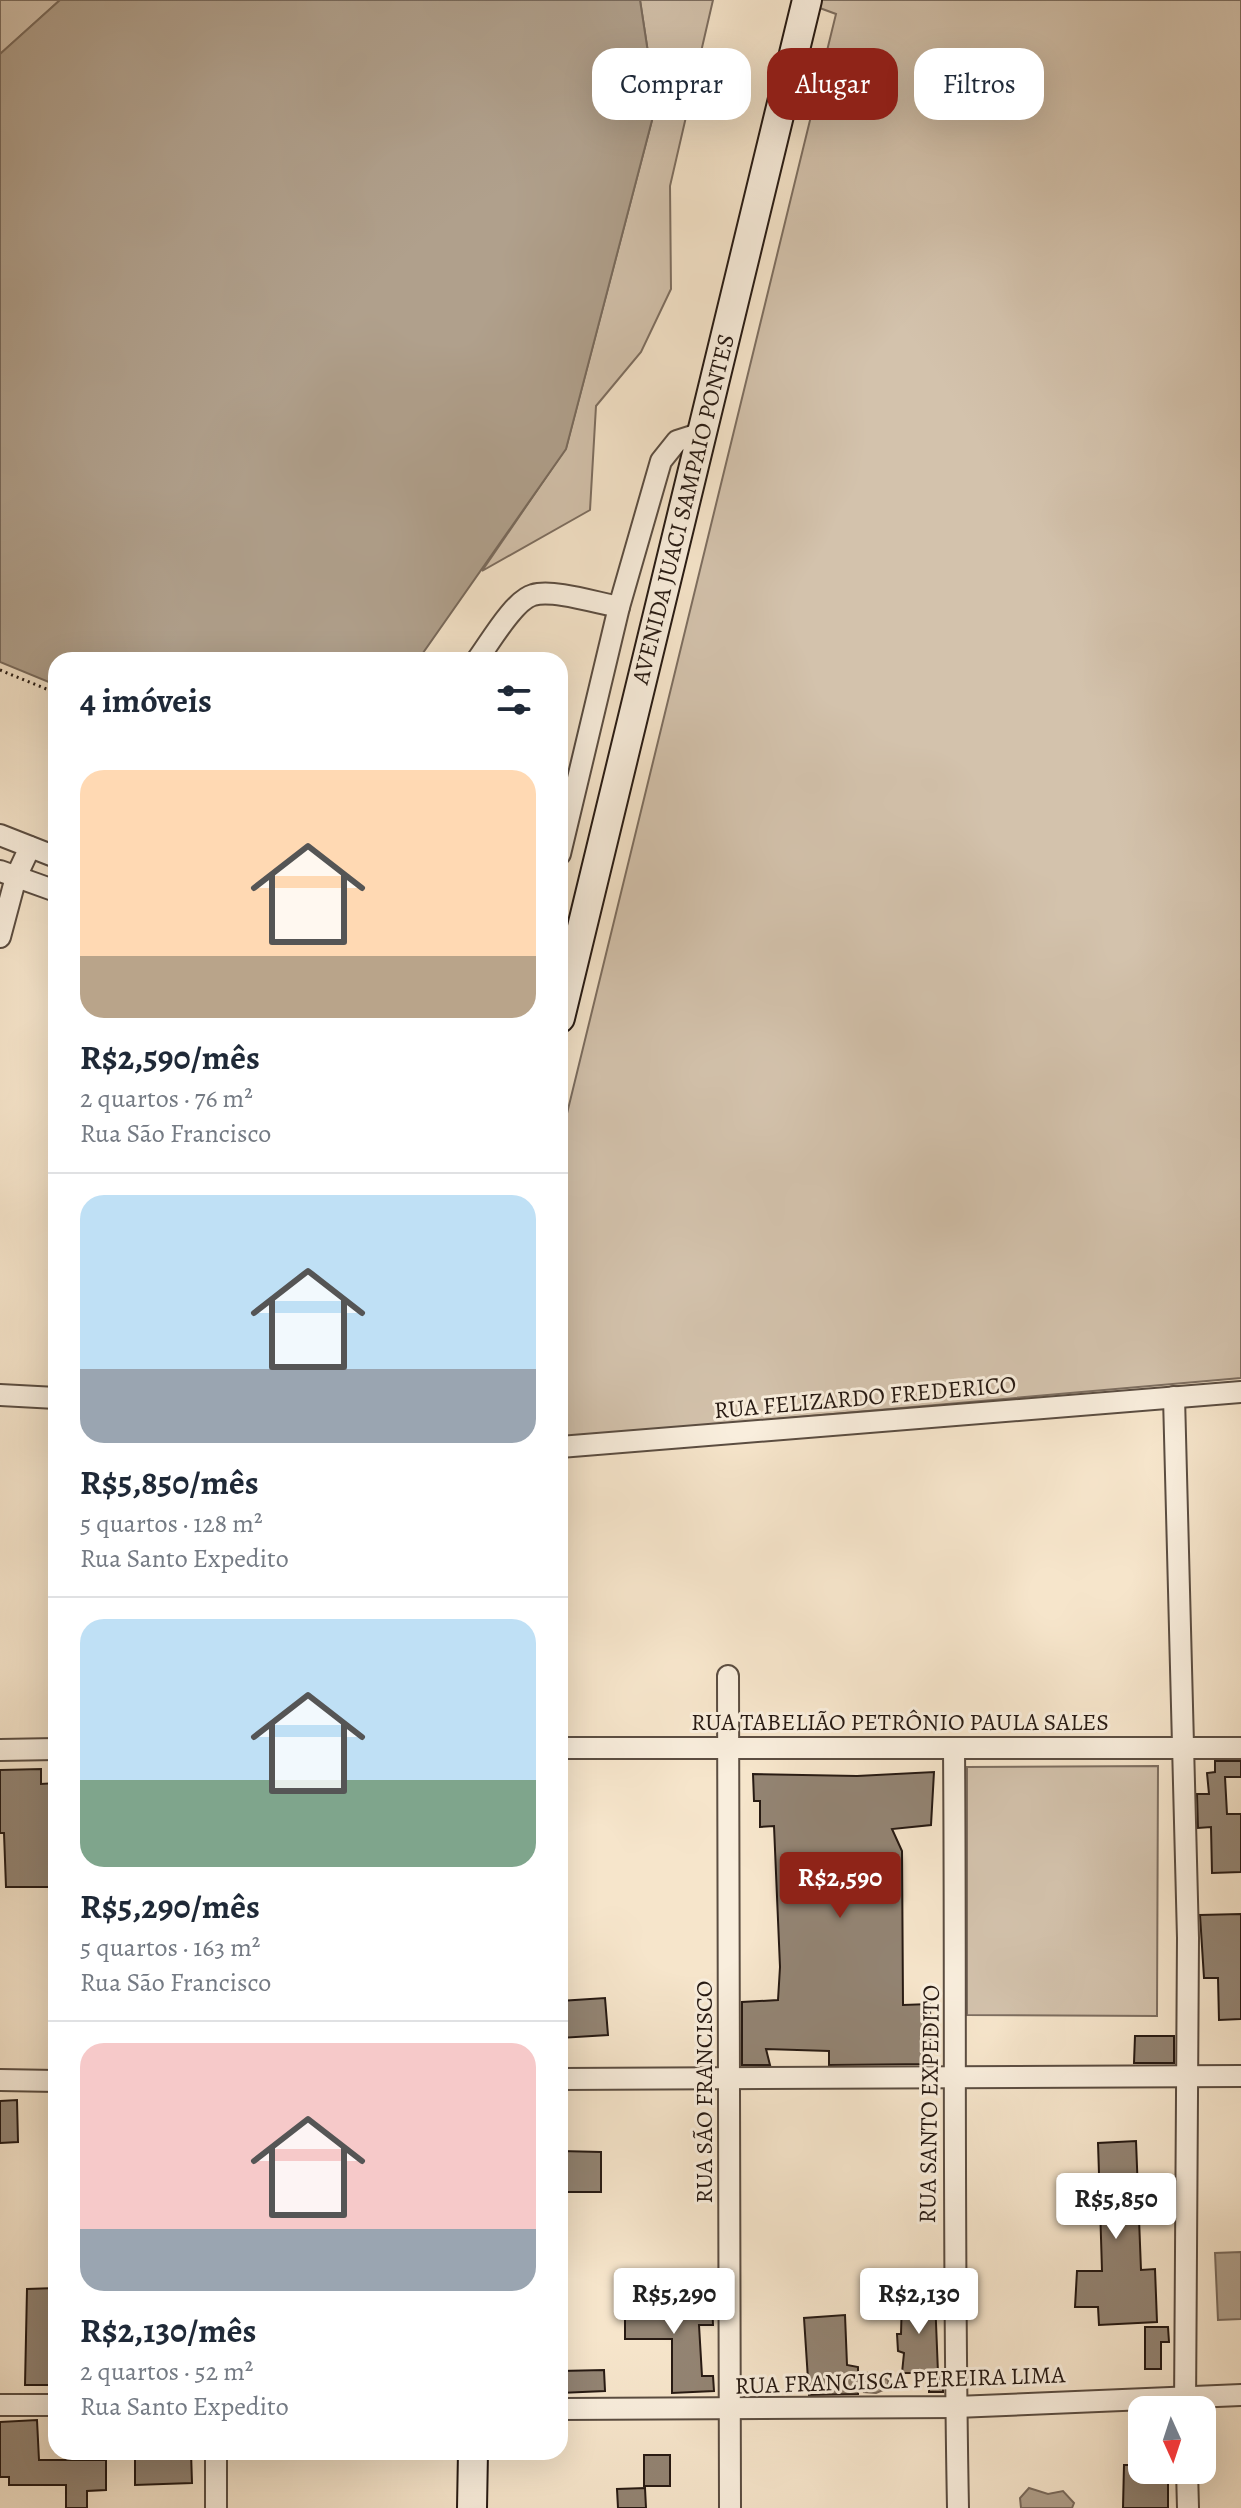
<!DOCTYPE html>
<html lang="pt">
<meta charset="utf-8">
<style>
:root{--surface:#fff;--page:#f6f6f7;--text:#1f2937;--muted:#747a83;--line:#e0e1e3;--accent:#8f2418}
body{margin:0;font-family:Alegreya,serif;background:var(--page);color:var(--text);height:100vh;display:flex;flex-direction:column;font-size:30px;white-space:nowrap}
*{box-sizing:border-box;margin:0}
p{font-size:26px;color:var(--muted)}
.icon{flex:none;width:44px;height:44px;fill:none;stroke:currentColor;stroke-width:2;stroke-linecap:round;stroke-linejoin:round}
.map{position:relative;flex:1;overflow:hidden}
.sheet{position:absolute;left:48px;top:652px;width:520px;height:1808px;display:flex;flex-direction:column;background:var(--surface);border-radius:24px;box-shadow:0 8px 32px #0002}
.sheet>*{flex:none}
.guide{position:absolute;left:592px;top:48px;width:528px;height:72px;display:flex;gap:16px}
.needle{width:52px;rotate:177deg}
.buttons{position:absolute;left:1128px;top:2396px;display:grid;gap:16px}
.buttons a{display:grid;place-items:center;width:88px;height:88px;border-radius:16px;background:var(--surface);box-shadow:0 8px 32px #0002;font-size:40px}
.price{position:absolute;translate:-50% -68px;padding:0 18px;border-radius:8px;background:#fff;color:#222;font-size:26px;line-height:52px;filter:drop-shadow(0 2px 4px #0008)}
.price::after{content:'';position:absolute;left:50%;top:48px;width:24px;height:18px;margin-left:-12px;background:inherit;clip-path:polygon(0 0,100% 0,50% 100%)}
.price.on{background:var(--accent);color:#fff}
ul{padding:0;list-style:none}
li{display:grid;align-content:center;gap:16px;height:424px;padding:0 32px}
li+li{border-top:2px solid var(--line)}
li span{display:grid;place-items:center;height:248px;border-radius:24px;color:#555}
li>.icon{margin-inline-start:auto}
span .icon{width:144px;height:144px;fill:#fffc;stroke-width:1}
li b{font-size:34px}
h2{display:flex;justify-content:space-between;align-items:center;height:96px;padding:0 32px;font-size:34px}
.pill{padding:0 28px;border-radius:24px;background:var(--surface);box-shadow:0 8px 32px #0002;font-size:28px;line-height:72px}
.pill.on{background:var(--accent);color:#fff}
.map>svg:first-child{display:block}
</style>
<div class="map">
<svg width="1241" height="2508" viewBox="0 0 1241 2508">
<rect width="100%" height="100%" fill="#f6e5cb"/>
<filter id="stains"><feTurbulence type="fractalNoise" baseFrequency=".0025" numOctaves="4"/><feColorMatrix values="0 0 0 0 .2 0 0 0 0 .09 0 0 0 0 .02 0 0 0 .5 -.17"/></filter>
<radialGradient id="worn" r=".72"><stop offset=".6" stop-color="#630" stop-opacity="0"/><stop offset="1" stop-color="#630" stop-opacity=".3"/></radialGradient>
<!-- green -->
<g fill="#d3c2ac" stroke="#7d6e60" stroke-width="2">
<path d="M0,0H60L0,54Z"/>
<path d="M640,0H713L670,186L671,289L641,352L596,406L590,510L482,571L566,448L656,105Z"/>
<path d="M798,0H1241V1378L560,1438V1142L836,14Z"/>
<path d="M1158,1766L1157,2016L967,2015V1767Z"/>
</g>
<!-- water -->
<g fill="#b0a08c" stroke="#796a5c" stroke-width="2">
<path d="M60,0H640L656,105L566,449L418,660H56V685L0,662V54Z"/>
<path d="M1241,2252V2319L1218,2320L1215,2253Z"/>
<path d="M868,2373L888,2380V2388L876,2393L864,2392Z"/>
<path d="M1029,2488L1048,2494L1063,2491L1074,2503L1072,2508H1021L1020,2498Z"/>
</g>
<!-- building -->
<g fill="#938473" stroke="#271a13" stroke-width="2">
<path d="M1215,1761H1241V1777H1225L1227,1814H1241V1872L1212,1873L1211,1827L1198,1828L1197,1794H1209L1207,1773L1215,1772Z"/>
<path d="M41,1769V1784L56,1783V1887H6L4,1833H0V1770Z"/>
<path d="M934,1772L931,1825L892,1829L902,1851L903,2005L930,2004L931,2064L829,2065V2051L766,2049L770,2065H742V2002L778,2000L780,1967L774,1826L760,1827V1801H754L753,1774L857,1776Z"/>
<path d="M1241,1914V2019L1219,2020L1218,1978H1204L1200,1915Z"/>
<path d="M605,1998L608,2035L560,2038V2001Z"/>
<path d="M1135,2036H1174V2063H1134Z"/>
<path d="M17,2100L18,2142L0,2143V2101Z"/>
<path d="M1136,2141L1141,2270L1155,2269L1157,2322L1099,2325L1098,2307H1075L1077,2271H1102L1100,2205L1075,2207L1073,2175L1099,2174L1098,2143Z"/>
<path d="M560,2151L601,2152V2192H560Z"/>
<path d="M56,2288V2385H25L27,2289Z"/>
<path d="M902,2298H935L938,2373H902L904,2353L898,2351L897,2334H901Z"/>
<path d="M712,2299L713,2325H699L702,2376H713L714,2391L672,2393V2339H625V2300Z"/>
<path d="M845,2315L847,2365L858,2367V2394L809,2395L804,2318Z"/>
<path d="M1145,2327H1168L1169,2342H1161V2369H1145Z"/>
<path d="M604,2370L605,2391L560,2393V2371Z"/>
<rect x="929" y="2376" width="14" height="16"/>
<path d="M37,2420L39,2460H106V2490L87,2491V2508H66V2485H9V2477H0V2422Z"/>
<path d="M135,2452H191L192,2483L135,2485Z"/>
<rect x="644" y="2455" width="26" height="31"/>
<path d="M1124,2465H1142V2470H1168V2508H1123Z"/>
<path d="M645,2488L646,2508H618L617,2489Z"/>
</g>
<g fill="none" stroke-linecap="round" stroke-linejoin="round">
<!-- street casing -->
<g stroke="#5b4d41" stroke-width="24">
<g id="street">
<path d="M477,660C489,644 514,600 533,595C553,589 597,603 619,607"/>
<path d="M0,835L56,857"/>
<path d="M560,854L619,607L661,461L677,441L702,433"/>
<path d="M0,871L56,891"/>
<path d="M0,937L16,877L30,847"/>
<path d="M0,1395L56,1398"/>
<path d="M1174,1397L1188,1938L1185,2410"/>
<path d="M560,1447L1241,1392"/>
<path d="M728,1676L730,2508"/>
<path d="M560,1748H1241"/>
<path d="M954,1749C956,2002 953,2255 958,2508"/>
<path d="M0,1750L56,1749"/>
<path d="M560,2079L1241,2076"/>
<path d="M0,2080L56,2081"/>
<path d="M0,2405H56"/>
<path d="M560,2409L956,2407L1241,2395"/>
<path d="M216,2452V2508"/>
<path d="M1187,2470L1188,2508"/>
</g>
</g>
<!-- secondary casing -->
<g stroke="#271a13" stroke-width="32">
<g id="secondary">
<path d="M560,1018L807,0"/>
<path d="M472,2508L473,2452"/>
</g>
</g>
<!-- path -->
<path stroke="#271a13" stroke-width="3" stroke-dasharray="2 4" stroke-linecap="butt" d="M0,670L56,693"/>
<!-- street -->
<use href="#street" stroke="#f9eedd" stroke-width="20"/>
<!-- secondary -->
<use href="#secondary" stroke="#f9eedd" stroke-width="28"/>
</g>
<g text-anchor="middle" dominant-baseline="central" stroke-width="6" stroke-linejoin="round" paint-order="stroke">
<!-- street labels -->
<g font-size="24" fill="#271a13" stroke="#f9eedd">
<text transform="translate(683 509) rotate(-76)">AVENIDA JUACI SAMPAIO PONTES</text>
<text transform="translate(865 1397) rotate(-5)">RUA FELIZARDO FREDERICO</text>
<text x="900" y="1722">RUA TABELIÃO PETRÔNIO PAULA SALES</text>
<text transform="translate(704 2092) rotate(-90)">RUA SÃO FRANCISCO</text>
<text transform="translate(929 2104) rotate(-89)">RUA SANTO EXPEDITO</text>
<text transform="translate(900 2380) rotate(-2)">RUA FRANCISCA PEREIRA LIMA</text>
</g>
</g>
<rect width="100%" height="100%" filter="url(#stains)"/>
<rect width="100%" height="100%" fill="url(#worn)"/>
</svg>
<div class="buttons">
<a><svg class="needle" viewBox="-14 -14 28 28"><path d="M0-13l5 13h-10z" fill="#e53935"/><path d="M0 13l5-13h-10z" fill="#747a83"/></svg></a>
</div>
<b class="price on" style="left:840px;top:1920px">R$2,590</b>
<b class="price" style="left:1116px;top:2241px">R$5,850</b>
<b class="price" style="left:674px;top:2336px">R$5,290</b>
<b class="price" style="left:919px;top:2336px">R$2,130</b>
<div class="guide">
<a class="pill">Comprar</a>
<a class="pill on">Alugar</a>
<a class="pill">Filtros</a>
</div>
<section class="sheet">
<h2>4 imóveis<svg class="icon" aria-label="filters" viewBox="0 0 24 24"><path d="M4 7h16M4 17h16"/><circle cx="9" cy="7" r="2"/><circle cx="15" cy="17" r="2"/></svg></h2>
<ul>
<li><span style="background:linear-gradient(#ffd9b3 75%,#b9a48a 0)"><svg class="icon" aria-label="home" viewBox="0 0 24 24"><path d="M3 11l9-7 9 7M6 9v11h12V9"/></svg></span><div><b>R$2,590/mês</b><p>2 quartos · 76 m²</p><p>Rua São Francisco</p></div></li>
<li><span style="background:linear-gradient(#bfe0f5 70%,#9aa5b1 0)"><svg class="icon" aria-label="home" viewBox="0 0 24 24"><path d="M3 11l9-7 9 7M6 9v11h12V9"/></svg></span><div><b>R$5,850/mês</b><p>5 quartos · 128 m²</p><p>Rua Santo Expedito</p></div></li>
<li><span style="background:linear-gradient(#bfe0f5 65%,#7fa58c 0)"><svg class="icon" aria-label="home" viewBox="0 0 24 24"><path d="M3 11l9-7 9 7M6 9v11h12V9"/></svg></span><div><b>R$5,290/mês</b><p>5 quartos · 163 m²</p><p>Rua São Francisco</p></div></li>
<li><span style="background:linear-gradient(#f6c9c9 75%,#9aa5b1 0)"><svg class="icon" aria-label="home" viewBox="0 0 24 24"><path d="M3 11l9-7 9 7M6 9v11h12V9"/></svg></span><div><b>R$2,130/mês</b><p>2 quartos · 52 m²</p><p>Rua Santo Expedito</p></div></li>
</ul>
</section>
</div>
